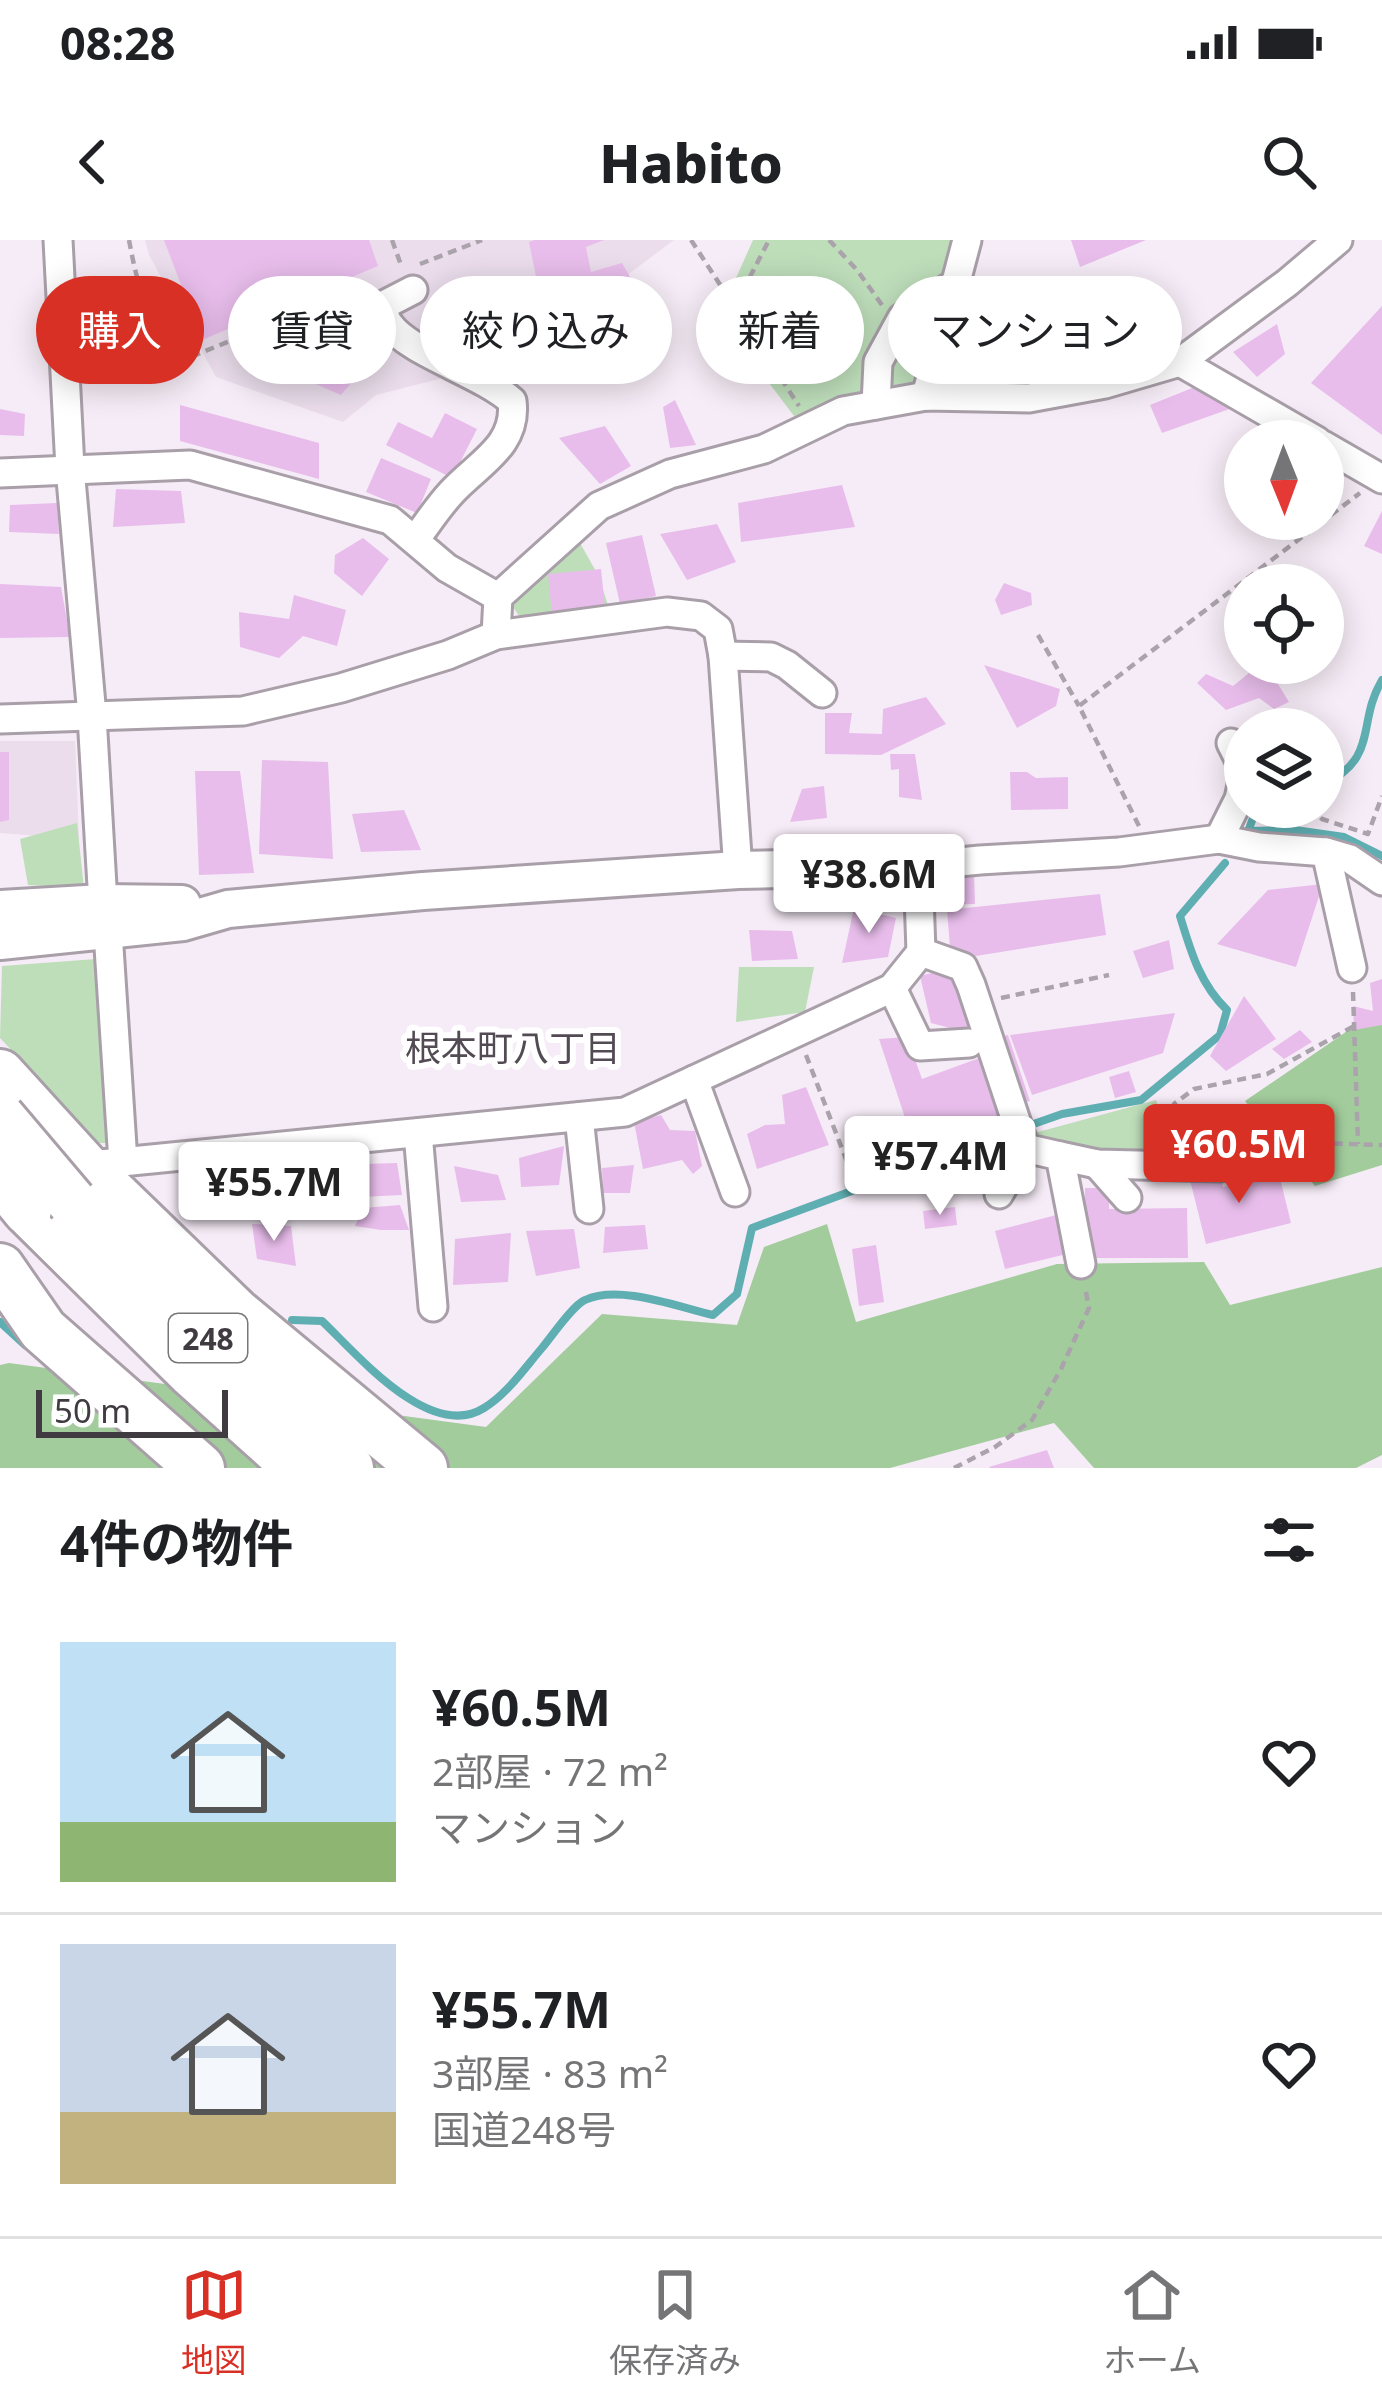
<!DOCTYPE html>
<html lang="ja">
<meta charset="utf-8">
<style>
:root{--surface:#fff;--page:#f2f2f2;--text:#202124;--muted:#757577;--line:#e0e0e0;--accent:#d93025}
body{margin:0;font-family:"Noto Sans","Noto Sans JP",sans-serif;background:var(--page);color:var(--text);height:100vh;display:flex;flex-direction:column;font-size:45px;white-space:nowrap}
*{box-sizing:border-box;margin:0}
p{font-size:39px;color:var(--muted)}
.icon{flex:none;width:66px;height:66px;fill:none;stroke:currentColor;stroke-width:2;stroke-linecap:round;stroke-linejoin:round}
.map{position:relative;height:1228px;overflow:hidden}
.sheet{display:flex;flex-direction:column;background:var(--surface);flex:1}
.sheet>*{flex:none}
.top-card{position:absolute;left:36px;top:36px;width:1311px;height:108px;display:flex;gap:24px}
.needle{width:78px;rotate:179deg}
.fabs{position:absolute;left:1224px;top:180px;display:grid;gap:24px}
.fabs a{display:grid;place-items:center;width:120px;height:120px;border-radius:50%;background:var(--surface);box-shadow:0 6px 30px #0003;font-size:60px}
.scale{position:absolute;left:36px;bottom:30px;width:192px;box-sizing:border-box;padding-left:12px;border:6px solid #3f3b40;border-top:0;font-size:33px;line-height:42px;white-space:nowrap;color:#3f3b40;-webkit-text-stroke:9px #fff;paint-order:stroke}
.price{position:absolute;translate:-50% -102px;padding:0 27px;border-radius:12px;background:#fff;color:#222;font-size:39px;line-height:78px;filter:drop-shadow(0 3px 6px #0008)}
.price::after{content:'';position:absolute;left:50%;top:72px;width:36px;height:27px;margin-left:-18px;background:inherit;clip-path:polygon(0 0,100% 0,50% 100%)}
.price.selected{background:var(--accent);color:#fff}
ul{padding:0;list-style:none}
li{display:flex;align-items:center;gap:36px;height:300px;padding:0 60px}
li+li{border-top:3px solid var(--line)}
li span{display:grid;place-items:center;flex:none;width:336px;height:240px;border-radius:0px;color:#555}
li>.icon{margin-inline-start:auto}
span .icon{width:144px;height:144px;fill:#fffc;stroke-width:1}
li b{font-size:51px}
h2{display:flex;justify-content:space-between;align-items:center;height:144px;padding:0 60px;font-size:51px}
.pill{padding:0 42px;border-radius:54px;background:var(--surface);box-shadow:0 6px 30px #0003;font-size:42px;line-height:108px}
.pill.selected{background:var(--accent);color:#fff}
.status{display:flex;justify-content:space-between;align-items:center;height:84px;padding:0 60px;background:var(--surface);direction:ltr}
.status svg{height:33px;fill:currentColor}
header{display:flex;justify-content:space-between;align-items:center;height:156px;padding:0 60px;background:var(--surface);font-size:54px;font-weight:800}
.tabs{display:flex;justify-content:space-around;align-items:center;height:168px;border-top:3px solid var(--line);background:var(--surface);font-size:33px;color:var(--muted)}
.tabs a{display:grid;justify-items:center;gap:6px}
.tabs .selected{color:var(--accent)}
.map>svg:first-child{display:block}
</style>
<div class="status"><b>08:28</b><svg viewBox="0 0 49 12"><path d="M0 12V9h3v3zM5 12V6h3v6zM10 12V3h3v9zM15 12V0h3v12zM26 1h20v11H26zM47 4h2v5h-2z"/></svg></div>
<header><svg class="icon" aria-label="back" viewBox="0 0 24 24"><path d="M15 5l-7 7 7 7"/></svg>Habito<svg class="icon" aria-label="search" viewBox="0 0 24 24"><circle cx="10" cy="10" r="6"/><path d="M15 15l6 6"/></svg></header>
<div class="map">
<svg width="1382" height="1228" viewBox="0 0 1382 1228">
<rect width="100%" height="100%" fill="#f6ecf7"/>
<!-- built -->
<g fill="#ebddec">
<path d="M145,0H674L514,120L376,155L343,182L216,137L149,15Z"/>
<path d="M0,501H75L79,599L0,593Z"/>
</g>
<!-- green -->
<g fill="#bedeba">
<path d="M753,0H958L940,142L794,176L766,139L744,99L736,38Z"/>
<path d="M580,303L598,335L610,371L523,382L511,364Z"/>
<path d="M77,583L84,648L28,645L20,599Z"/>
<path d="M96,719L114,903H99L0,798L2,726Z"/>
<path d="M739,727H814L805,772L736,782Z"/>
<path d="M1156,860L1177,919L1030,905L1027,895Z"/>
</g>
<!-- forest -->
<g fill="#a2cc9c">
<path d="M1382,764V925L1315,946L1245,861L1343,794Z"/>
<path d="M827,984L856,1082L1057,1024L1204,1022L1230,1065L1382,1027V1215L1356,1228H1094L1054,1183L890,1228H0V1125L9,1123L486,1187L602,1074L737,1085L764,1007Z"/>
</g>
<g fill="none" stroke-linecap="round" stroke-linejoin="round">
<!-- stream -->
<g stroke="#5fafb2" stroke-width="8">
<path d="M1323,545C1380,517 1356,484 1382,440"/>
<path d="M1249,589L1257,567"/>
<path d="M1247,591L1295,590L1344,597L1382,616"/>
<path d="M1025,887L1062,874L1141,860L1220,795L1227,770C1200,744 1191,712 1180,676L1225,623"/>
<path d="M292,1080L322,1081C357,1114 430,1202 484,1168C507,1154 524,1129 542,1108C552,1096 573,1065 585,1060C619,1044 678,1067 713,1075L737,1054L752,988L1011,892"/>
<path d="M0,1082L25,1105"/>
</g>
</g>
<!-- building -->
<g fill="#e8bdeb">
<path d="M164,0H369L378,26L202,100Z"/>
<path d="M535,0H604L586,7L591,32L622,23L638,51L587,98L540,56L529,2Z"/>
<path d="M1071,0H1146L1080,27Z"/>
<path d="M117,51L121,85L83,86V62H107V53Z"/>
<path d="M1382,66V195L1311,143Z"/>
<path d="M1277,84L1285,114L1257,137L1233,112Z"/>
<path d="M336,85L380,109L341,155L288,132L251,106L280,92L317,113Z"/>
<path d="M1202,144L1235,167L1162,193L1150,165Z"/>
<path d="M675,160L696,205L670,208L663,167Z"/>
<path d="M180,165L319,203V239L180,201Z"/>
<path d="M0,169L25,174L24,196L0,195Z"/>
<path d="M445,173L477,189L452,238L386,205L398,182L432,198Z"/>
<path d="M605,186L631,226L600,244L559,198Z"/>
<path d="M381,218L431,239L417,273L366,252Z"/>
<path d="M842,245L855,287L741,302L738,263Z"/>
<path d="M116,249L181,251L185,283L113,287Z"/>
<path d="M57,263L59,294L9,292L10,265Z"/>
<path d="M1382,271V314L1364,306Z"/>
<path d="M717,284L736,322L687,340L660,294Z"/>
<path d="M642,295L656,356L620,364L606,303Z"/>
<path d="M363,298L389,319L362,356L334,333L335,315Z"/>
<path d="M601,329L605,368L552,374L548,334Z"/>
<path d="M1004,343L1031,353L1032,365L1001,375L995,360Z"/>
<path d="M0,344L61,347L70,397L0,398Z"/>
<path d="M294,355L346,370L337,406L303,396L279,418L240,407L239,372L289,379Z"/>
<path d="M1260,424L1278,444L1289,462L1274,469L1259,458L1226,470L1197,443L1206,434L1233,446Z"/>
<path d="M984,425L1060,449L1056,466L1017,488Z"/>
<path d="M926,457L946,484L881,515L825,514V473H852L849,493L882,494L883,469Z"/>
<path d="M1290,468L1325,485L1317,489H1281Z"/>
<path d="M0,512H9V580L0,582Z"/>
<path d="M890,514H915L922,560L899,557V529L891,530Z"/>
<path d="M262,520L328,522L333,619L259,614Z"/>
<path d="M195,531H240L254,633L199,635Z"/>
<path d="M1010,532H1027L1036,538L1068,537V569L1011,570Z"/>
<path d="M824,546L827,578L790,582L802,549Z"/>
<path d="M404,570L421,610L361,612L352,574Z"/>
<path d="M974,636L975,664L935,665L934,637Z"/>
<path d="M1323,644L1296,727L1217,704L1268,650Z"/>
<path d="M1100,654L1106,695L951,720L947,670Z"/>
<path d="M854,668L896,678L888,717L842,723Z"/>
<path d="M749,690L792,691L798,719L752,721Z"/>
<path d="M1169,700L1174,729L1143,738L1133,711Z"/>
<path d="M944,730L965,740L977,787L954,789L931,783L920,736Z"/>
<path d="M1382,739V785L1354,790L1353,766L1373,771L1370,743Z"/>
<path d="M1244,756L1276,799L1226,831L1210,816Z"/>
<path d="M1175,773L1163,813L1032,855L1010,795Z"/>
<path d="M1300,790L1312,802L1284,819L1272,809Z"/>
<path d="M1008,795L1030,861L1020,863L998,797Z"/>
<path d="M907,797L922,839L982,817L1003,881L915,908L879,799Z"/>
<path d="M1129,831L1136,852L1115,858L1109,837Z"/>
<path d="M806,847L829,905L757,929L747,894L765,885L785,884L782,855Z"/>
<path d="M1222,868L1226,883L1191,891L1192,875Z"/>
<path d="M661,875L670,890L695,891L702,926L693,934L682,920L643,929L634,882Z"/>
<path d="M564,906L559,945L521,947L519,918Z"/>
<path d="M397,923L402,955L341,958L333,925Z"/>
<path d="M634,925L630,953H603L602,928Z"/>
<path d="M454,926L498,935L506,960L461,962Z"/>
<path d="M289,931L294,970L256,965L250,938Z"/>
<path d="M1220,932L1223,947L1279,934L1291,983L1206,1004L1190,940Z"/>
<path d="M319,944L323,972H303L299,945Z"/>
<path d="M1085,948H1109V969L1187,968L1188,1018H1085Z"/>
<path d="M400,965L409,990H381L355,986L363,968Z"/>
<path d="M955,967L957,985L925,989L923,971Z"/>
<path d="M1060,974L1071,1013L1005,1029L995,991Z"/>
<path d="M252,984L291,986L296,1026L257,1019Z"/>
<path d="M645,985L648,1009L603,1013L605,987Z"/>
<path d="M574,989L580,1028L536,1036L526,991Z"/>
<path d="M511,993L508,1042L453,1045L455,999Z"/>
<path d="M876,1005L884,1062L859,1066L852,1009Z"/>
<path d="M1047,1210L1054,1228H990L989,1227Z"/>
</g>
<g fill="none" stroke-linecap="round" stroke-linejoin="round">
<!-- minor casing -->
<g stroke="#a99fa9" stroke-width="33">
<g id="minor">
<path d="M58,0L70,228L92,476L103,663"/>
<path d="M413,50L382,66C383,70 386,80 389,84C409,113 481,133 512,161C518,206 477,224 451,253C438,267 427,284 415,300"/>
<path d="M1180,122L1317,201"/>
<path d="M926,156L967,0"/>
<path d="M876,165L878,122L902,78L955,44"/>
<path d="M1323,205L1382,239"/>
<path d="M0,233L190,225L390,280L447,328L498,357"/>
<path d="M496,395L498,357L599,266L670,234L764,209L843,171L926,156L1029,158L1105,144L1180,122L1287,43L1338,0"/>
<path d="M723,416L771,417L787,425L822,453"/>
<path d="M0,479L243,471L341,448L448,415L496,395L667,372L701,376L718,389L723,416L738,630"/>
<path d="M1219,599L1239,559L1245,531L1231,503"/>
<path d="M1326,612L1352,728"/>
<path d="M108,692L123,922"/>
<path d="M921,712L963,727L971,745L1025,908L1060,916L1081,1024"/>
<path d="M892,748L920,806L969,803"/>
<path d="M694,840L735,952"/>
<path d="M579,877L589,969"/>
<path d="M418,893L433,1067"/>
<path d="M1060,916L1097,924L1220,927"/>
<path d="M1097,924L1127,958"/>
<path d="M81,926L625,872L892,748L921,712L918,626L980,620L1119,612L1219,599L1259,607L1326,612L1350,619L1382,641"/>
<path d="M999,954L1025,908"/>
</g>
</g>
<!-- tertiary casing -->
<g stroke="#a99fa9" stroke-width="42">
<g id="tertiary">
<path d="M0,669L103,663L182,664"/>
<path d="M0,701L183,682L228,669L423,651L738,630L918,626"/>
</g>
</g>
<!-- trunk casing -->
<g stroke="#a99fa9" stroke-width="54">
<g id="trunk">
<path d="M0,834L83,925L236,1073L423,1228"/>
<path d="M72,962L246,1135L349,1228"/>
<path d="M27,970L192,1133L298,1228"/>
<path d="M0,1028L43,1090L200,1228"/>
</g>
</g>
<!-- path -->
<g stroke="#aaa3ab" stroke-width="4.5" stroke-dasharray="9 6" stroke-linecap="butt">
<path d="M129,0C140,59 147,76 193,116L365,46"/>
<path d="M392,0L401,25"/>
<path d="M691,0L799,166"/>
<path d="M829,0L857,30L882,65"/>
<path d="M420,24L482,0"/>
<path d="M736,64L769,0"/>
<path d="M1038,395L1079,466"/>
<path d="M1310,567L1322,579L1368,594L1382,556"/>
<path d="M1139,586L1079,466L1360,253"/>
<path d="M1353,752L1358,904"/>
<path d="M1001,758L1109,735"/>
<path d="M806,815L854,940"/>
<path d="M1182,899L1174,864L1194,849L1267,834L1354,786"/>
<path d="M1246,921L1318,903L1382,905"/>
<path d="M954,1228L995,1207L1032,1180L1061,1129L1089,1068L1085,1047"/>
</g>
<!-- minor -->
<use href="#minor" stroke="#fff" stroke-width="27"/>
<!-- tertiary -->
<use href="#tertiary" stroke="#fff" stroke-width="36"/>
<!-- trunk -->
<use href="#trunk" stroke="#fff" stroke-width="48"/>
<!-- trunk-bridge casing -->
<g stroke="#a99fa9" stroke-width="54" stroke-linecap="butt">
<g id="trunk-bridge">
<path d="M0,877L72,962"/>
<path d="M0,937L27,970"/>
</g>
</g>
<!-- trunk-bridge -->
<use href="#trunk-bridge" stroke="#fff" stroke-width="48"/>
</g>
<g text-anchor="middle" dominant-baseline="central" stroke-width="12" stroke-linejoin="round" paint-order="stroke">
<!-- shield labels -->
<rect fill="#fff" stroke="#797679" stroke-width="3" x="169" y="1074" width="78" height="48" rx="9"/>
<g font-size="30" font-weight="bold" fill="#3f3b40">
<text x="208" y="1098">248</text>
</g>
<!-- neighbourhood labels -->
<g font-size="36" fill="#534b54" stroke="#fff">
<text x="513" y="807">根本町八丁目</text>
</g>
</g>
</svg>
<div class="fabs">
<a><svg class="needle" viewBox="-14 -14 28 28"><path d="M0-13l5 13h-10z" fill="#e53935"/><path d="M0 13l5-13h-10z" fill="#757577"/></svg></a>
<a><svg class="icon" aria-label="locate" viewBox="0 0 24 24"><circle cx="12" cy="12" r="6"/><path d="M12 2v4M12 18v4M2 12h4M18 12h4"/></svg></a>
<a><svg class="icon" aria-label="layers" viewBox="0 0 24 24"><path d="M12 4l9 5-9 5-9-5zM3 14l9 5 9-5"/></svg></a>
</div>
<div class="scale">50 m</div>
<b class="price" style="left:869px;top:696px">¥38.6M</b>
<b class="price selected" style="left:1239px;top:966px">¥60.5M</b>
<b class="price" style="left:940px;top:978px">¥57.4M</b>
<b class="price" style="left:274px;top:1004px">¥55.7M</b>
<div class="top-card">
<a class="pill selected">購入</a>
<a class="pill">賃貸</a>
<a class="pill">絞り込み</a>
<a class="pill">新着</a>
<a class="pill">マンション</a>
</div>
</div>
<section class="sheet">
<h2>4件の物件<svg class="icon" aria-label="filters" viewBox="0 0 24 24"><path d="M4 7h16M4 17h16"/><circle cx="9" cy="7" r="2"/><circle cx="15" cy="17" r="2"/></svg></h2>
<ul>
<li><span style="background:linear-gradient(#bfe0f5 75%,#8fb573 0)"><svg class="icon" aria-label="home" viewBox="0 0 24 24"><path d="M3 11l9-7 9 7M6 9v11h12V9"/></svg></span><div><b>¥60.5M</b><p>2部屋 · 72 m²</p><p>マンション</p></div><svg class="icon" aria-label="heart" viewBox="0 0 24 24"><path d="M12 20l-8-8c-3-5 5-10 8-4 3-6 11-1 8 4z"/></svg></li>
<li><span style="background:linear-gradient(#c9d6e8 70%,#c2b280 0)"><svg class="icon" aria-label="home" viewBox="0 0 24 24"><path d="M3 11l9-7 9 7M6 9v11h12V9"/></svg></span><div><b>¥55.7M</b><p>3部屋 · 83 m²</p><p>国道248号</p></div><svg class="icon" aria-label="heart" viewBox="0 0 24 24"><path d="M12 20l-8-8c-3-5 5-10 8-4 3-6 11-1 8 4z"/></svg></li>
</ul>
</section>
<nav class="tabs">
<a class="selected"><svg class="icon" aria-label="map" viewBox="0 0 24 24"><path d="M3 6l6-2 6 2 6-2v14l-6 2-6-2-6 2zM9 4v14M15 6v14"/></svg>地図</a>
<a><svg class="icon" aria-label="saved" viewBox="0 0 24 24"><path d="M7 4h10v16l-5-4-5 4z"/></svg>保存済み</a>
<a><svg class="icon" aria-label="home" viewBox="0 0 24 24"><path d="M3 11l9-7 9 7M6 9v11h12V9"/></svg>ホーム</a>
</nav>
